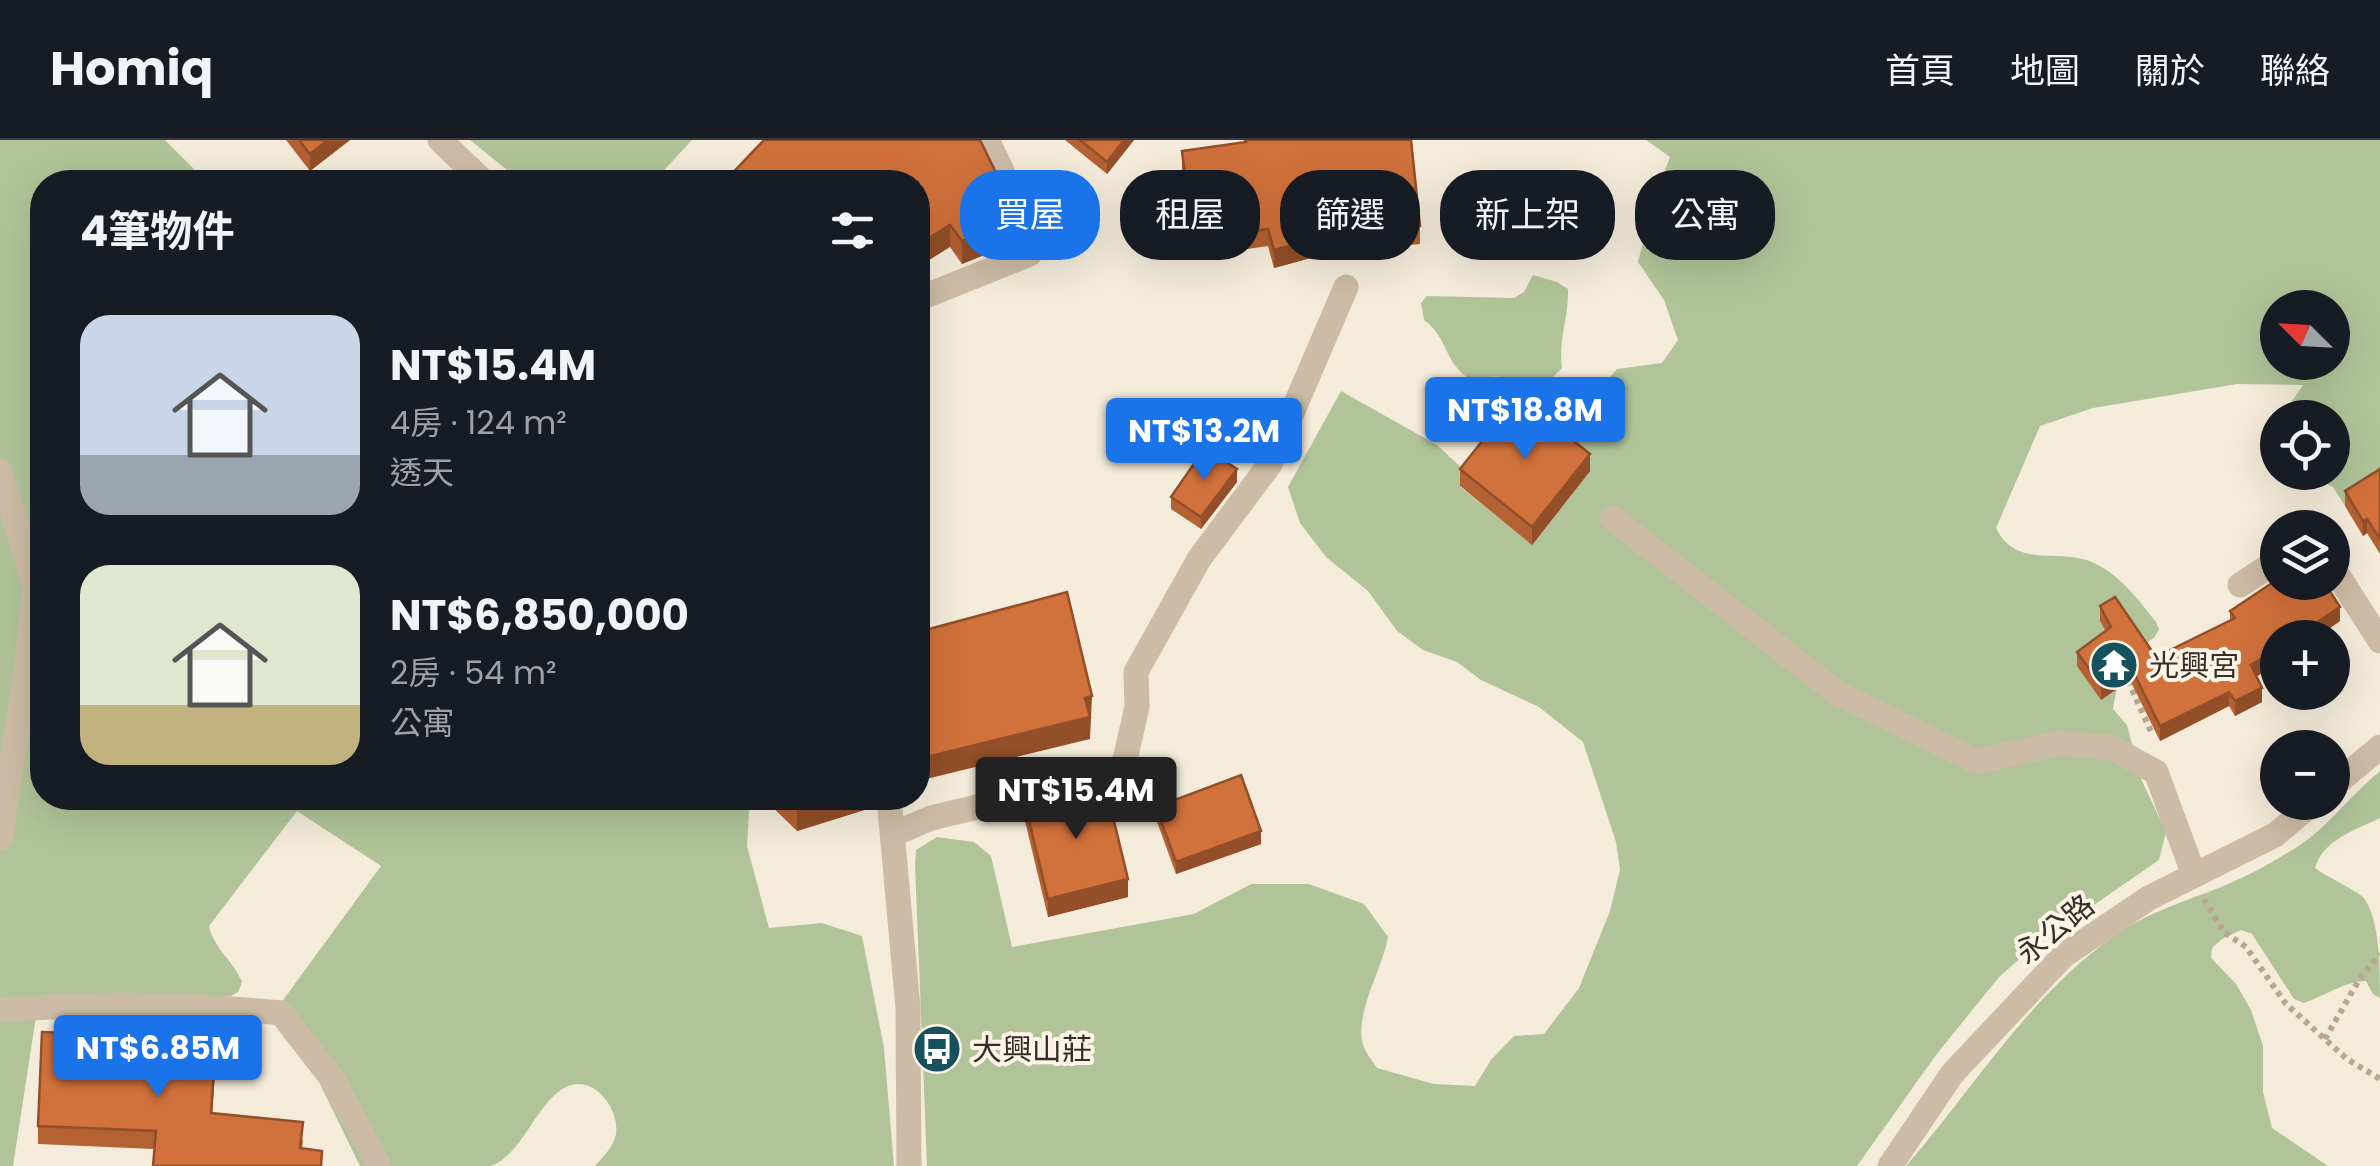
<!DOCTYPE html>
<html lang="zh-TW">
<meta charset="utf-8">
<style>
:root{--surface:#171b24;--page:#20242c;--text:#f1f3f6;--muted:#9ea1a6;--line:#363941;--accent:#1a73e8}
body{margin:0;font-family:Poppins,"Noto Sans TC",sans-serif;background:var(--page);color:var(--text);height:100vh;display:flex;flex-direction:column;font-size:38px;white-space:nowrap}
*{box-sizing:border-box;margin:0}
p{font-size:32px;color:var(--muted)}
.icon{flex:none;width:55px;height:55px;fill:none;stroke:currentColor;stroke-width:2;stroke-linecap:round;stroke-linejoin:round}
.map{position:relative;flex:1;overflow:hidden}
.sheet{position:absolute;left:30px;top:30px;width:900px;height:640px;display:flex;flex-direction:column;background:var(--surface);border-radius:40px;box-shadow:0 10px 40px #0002}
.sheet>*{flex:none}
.top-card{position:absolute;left:960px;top:30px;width:950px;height:90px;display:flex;gap:20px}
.needle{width:65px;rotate:294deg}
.buttons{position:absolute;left:2260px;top:150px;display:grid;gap:20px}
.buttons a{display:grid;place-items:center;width:90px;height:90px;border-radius:50%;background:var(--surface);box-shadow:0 10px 40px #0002;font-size:50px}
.price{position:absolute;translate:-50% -85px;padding:0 22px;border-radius:10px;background:var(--accent);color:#fff;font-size:32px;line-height:65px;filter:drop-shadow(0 2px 5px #0008)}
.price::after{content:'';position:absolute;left:50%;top:60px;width:30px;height:22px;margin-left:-15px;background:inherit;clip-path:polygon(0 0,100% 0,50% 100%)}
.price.selected{background:#222;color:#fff}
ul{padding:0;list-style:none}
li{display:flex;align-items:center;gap:30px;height:250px;padding:0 50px}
li span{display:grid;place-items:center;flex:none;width:280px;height:200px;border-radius:30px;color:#555}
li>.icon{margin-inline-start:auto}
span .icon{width:120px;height:120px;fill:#fffc;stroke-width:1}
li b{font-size:42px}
h2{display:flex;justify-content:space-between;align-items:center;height:120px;padding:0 50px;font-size:42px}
.pill{padding:0 35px;border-radius:40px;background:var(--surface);box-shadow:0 10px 40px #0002;font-size:35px;line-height:90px}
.pill.selected{background:var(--accent);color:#fff}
header{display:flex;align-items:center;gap:60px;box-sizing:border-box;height:140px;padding:0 50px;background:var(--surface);border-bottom:2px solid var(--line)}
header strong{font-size:48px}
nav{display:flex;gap:55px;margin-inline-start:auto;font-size:35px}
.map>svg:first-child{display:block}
</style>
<header>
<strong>Homiq</strong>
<nav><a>首頁</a><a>地圖</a><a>關於</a><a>聯絡</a></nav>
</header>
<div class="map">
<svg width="2380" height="1026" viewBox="0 0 2380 1026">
<rect width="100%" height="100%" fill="#f4ebda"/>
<!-- green -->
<g fill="#b1c499" fill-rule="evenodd">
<path d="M0,0H165L207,42H42V658H750L747,706L769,788L822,783L862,796L884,908L894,1026H595C603,1017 614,1006 616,994C620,968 592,932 564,948C535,965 522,1015 491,1026C483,1026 469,1026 460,1026C427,1026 393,1026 360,1026L318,940L270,878L381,726L297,671L209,786C213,807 234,822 242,842L238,852L231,856L47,857L35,883L13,1026H0Z"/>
<path d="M470,0H692L653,42H522Z"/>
<path d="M1646,0H2380V343L2345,366L2333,347L2303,333L2332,332V278L2281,277L2303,245L2237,244L2093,268L2040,286L1996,388C2016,430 2060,407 2094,423C2121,436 2138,459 2156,482L2159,489L2155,497L2122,520L2113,569L2127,585L2142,641L2166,692L2159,720L2033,807L1999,837L1936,915L1857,1026H927L915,724L916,710L937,697L974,702L991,716L1012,807L1194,774L1251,744H1309L1364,764L1388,797C1383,828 1352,878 1364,907C1366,914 1373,921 1377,928L1434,944L1475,946L1491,920L1514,896L1544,894L1579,848L1610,771L1620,730L1616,702L1583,602L1539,567L1481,540L1457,522L1423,510L1397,491L1368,451L1326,417L1300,383L1288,347L1341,251L1437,305L1465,331L1460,347L1532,404L1554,302L1617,229L1662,223L1678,200L1664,160L1638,122L1653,62L1670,17ZM2278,168H2332V222H2278Z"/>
<path d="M1533,135L1557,142L1568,149C1569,178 1558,199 1562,228C1543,250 1526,244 1502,237C1492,235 1479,239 1468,238C1443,220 1449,199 1424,180L1421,163L1427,156L1514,158L1524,152Z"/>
<path d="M2380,631V678C2355,690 2323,700 2315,728C2330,739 2349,746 2363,757C2380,778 2380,828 2380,858L2373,854L2366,841C2345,841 2325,856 2304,863L2294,859L2252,794L2241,790L2222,799L2212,808L2211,818L2236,844L2251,870L2263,906V952L2272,988L2328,1026H1906C1976,946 2032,850 2123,790C2152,771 2189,760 2221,747C2244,738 2268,725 2289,712C2325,692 2348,657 2380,631Z"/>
</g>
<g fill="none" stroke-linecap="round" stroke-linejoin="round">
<!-- path -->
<g stroke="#b9a68f" stroke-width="6" stroke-dasharray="5 5" stroke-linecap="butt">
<path d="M2128,541L2152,594"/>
<path d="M2204,759L2224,792L2246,807L2286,864L2347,919L2380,939"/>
<path d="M2325,899L2360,838L2380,814"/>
</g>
<!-- minor -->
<g stroke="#cdbca5" stroke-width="25">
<path d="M440,0L484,42"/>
<path d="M918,159L1030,114L1016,60L990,6"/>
<path d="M0,331L35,447L25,539L0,698"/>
<path d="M1612,378L1837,553L1978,622L2058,603L2112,608L2156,632L2194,735"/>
<path d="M2332,426L2380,501"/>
<path d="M2240,445L2278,420"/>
<path d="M2332,647L2380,607"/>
<path d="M889,658L908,868L909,1026"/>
<path d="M894,694L931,678L1015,658L1085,633L1110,632L1124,624L1137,567L1136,532L1199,419L1270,324L1346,147"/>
<path d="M0,870C91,863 190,864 281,873L333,940L379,1026"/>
<path d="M1890,1026L1952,934L2064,815L2149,758L2275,695L2314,662"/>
</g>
</g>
<!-- wall -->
<g fill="#b46133">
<path d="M286,0H350L310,31Z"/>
<path d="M764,0L1011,104L962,124L950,107Z"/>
<path d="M1065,0H1134L1107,34Z"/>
<path d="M1245,0L1420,86V104L1329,113L1274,128L1268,106L1193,117L1182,28V11L1245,3Z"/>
<path d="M1460,329L1590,331L1532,405L1460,346Z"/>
<path d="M2380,329V414L2367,393L2363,396L2345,366V351Z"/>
<path d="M1237,342L1201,389L1171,369V357Z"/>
<path d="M2100,466L2156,517L2230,480V471L2340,481L2257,536L2262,562L2235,576L2229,566L2160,601L2130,540L2101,560L2077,526V512L2106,491L2100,481Z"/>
<path d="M763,658H874V667L797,691Z"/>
<path d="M1025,664L1128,757L1048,777L1025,681Z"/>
<path d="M1156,667L1261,704L1176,734L1156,679Z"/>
<path d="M216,917L212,973L303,1000L302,1008L322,1026L154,1009L38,1004V986Z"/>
</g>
<!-- shaded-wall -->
<g fill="#924f29">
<path d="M328,0H350L310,31V14Z"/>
<path d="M1124,0H1134L1107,34V22Z"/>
<path d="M1011,82V104L962,124V101Z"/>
<path d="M950,85V107L918,127V105Z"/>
<path d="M1329,96V113L1274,128V110Z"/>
<path d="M925,292V310L918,317V299Z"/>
<path d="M1590,314V331L1532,405V387Z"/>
<path d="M1237,329V342L1201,389V377Z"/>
<path d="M2367,379V393L2363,396V381Z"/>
<path d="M2340,467V481L2316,498H2293Z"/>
<path d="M2278,508V523L2251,540V525Z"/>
<path d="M2130,525V540L2101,560V545Z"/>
<path d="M2262,548V562L2235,576V561Z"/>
<path d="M2229,552V566L2160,601V586Z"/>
<path d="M1092,556L1090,599L918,641V619Z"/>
<path d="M834,658H874V667L797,691V669Z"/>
<path d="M1261,691V704L1176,734V722Z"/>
<path d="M1128,739V757L1048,777V759Z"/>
<path d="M216,899V917L211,991V973Z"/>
</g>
<!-- building -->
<g fill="#d1713b" stroke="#924f29" stroke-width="2.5">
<path d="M299,0H328L310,14Z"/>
<path d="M764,0H980L1001,43L1011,82L962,101L950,85L918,105V42H724Z"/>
<path d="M1080,0H1124L1107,22Z"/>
<path d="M1245,0H1411L1420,86L1329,96L1274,110L1268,89L1193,99L1182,11L1246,2Z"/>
<path d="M1518,256L1590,314L1532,387L1460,329Z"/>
<path d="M918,283L925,292L918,299Z"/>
<path d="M1205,308L1237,329L1201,377L1171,357Z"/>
<path d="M2380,329V399L2367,379L2363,381L2345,351Z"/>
<path d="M2278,439V442H2324L2340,467L2293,498H2278V508L2251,525L2262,548L2235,561L2229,552L2160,586L2130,525L2101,545L2077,512L2111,487L2100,466L2115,457L2156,517L2235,478L2230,471Z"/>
<path d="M1067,452L1092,556L1085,558L1090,577L918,619V492Z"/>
<path d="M1241,635L1261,691L1176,722L1156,667Z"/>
<path d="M1105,644L1128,739L1048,759L1025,664Z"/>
<path d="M786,658H834L797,669Z"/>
<path d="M42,892L216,899L211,973L303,982L300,1008L322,1011L321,1026H153L156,991L38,986Z"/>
</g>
<!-- icons -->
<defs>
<g id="temple-disc" transform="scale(2.5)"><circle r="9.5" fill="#18515e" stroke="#fbf4e7"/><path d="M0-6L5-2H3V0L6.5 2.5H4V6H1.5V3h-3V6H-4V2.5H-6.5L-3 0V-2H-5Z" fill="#fff"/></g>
<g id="bus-disc" transform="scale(2.5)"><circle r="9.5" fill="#18515e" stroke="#fbf4e7"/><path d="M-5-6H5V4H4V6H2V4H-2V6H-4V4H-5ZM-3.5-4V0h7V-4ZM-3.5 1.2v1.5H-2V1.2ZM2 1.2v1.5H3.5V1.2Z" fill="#fff"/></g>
</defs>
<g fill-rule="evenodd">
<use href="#temple-disc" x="2114" y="525"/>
<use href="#bus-disc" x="937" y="909"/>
</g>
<g text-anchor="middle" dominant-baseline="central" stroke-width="8" stroke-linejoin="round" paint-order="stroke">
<!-- poi labels -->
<g font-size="30" fill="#382e27" stroke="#fbf4e7" text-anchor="start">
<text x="2149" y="525">光興宮</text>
<text x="972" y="909">大興山莊</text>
</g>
<!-- street labels -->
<g font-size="30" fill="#382e27" stroke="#fbf4e7">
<text transform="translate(2055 789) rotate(-39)">永公路</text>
</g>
</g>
</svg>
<div class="buttons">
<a><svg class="needle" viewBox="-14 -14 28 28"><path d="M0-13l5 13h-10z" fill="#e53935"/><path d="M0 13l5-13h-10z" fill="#9ea1a6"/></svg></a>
<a><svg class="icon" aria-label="locate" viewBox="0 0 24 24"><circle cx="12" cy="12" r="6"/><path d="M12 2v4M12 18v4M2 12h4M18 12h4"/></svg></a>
<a><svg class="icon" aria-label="layers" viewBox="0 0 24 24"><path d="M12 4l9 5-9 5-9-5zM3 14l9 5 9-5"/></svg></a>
<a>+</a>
<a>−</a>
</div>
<b class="price" style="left:1525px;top:322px">NT$18.8M</b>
<b class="price" style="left:1204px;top:343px">NT$13.2M</b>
<b class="price selected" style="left:1076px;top:702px">NT$15.4M</b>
<b class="price" style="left:158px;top:960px">NT$6.85M</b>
<div class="top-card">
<a class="pill selected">買屋</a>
<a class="pill">租屋</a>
<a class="pill">篩選</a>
<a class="pill">新上架</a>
<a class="pill">公寓</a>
</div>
<section class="sheet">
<h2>4筆物件<svg class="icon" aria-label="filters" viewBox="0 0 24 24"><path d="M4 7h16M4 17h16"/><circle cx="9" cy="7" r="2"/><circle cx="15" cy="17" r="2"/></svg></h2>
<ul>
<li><span style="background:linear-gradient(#c9d6e8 70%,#9aa5b1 0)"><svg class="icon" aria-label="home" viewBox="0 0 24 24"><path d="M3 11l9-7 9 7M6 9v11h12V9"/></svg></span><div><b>NT$15.4M</b><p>4房 · 124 m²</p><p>透天</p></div></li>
<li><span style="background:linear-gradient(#dfe7d0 70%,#c2b280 0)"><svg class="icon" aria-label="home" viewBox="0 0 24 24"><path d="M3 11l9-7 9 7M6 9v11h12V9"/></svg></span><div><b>NT$6,850,000</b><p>2房 · 54 m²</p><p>公寓</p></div></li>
</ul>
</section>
</div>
